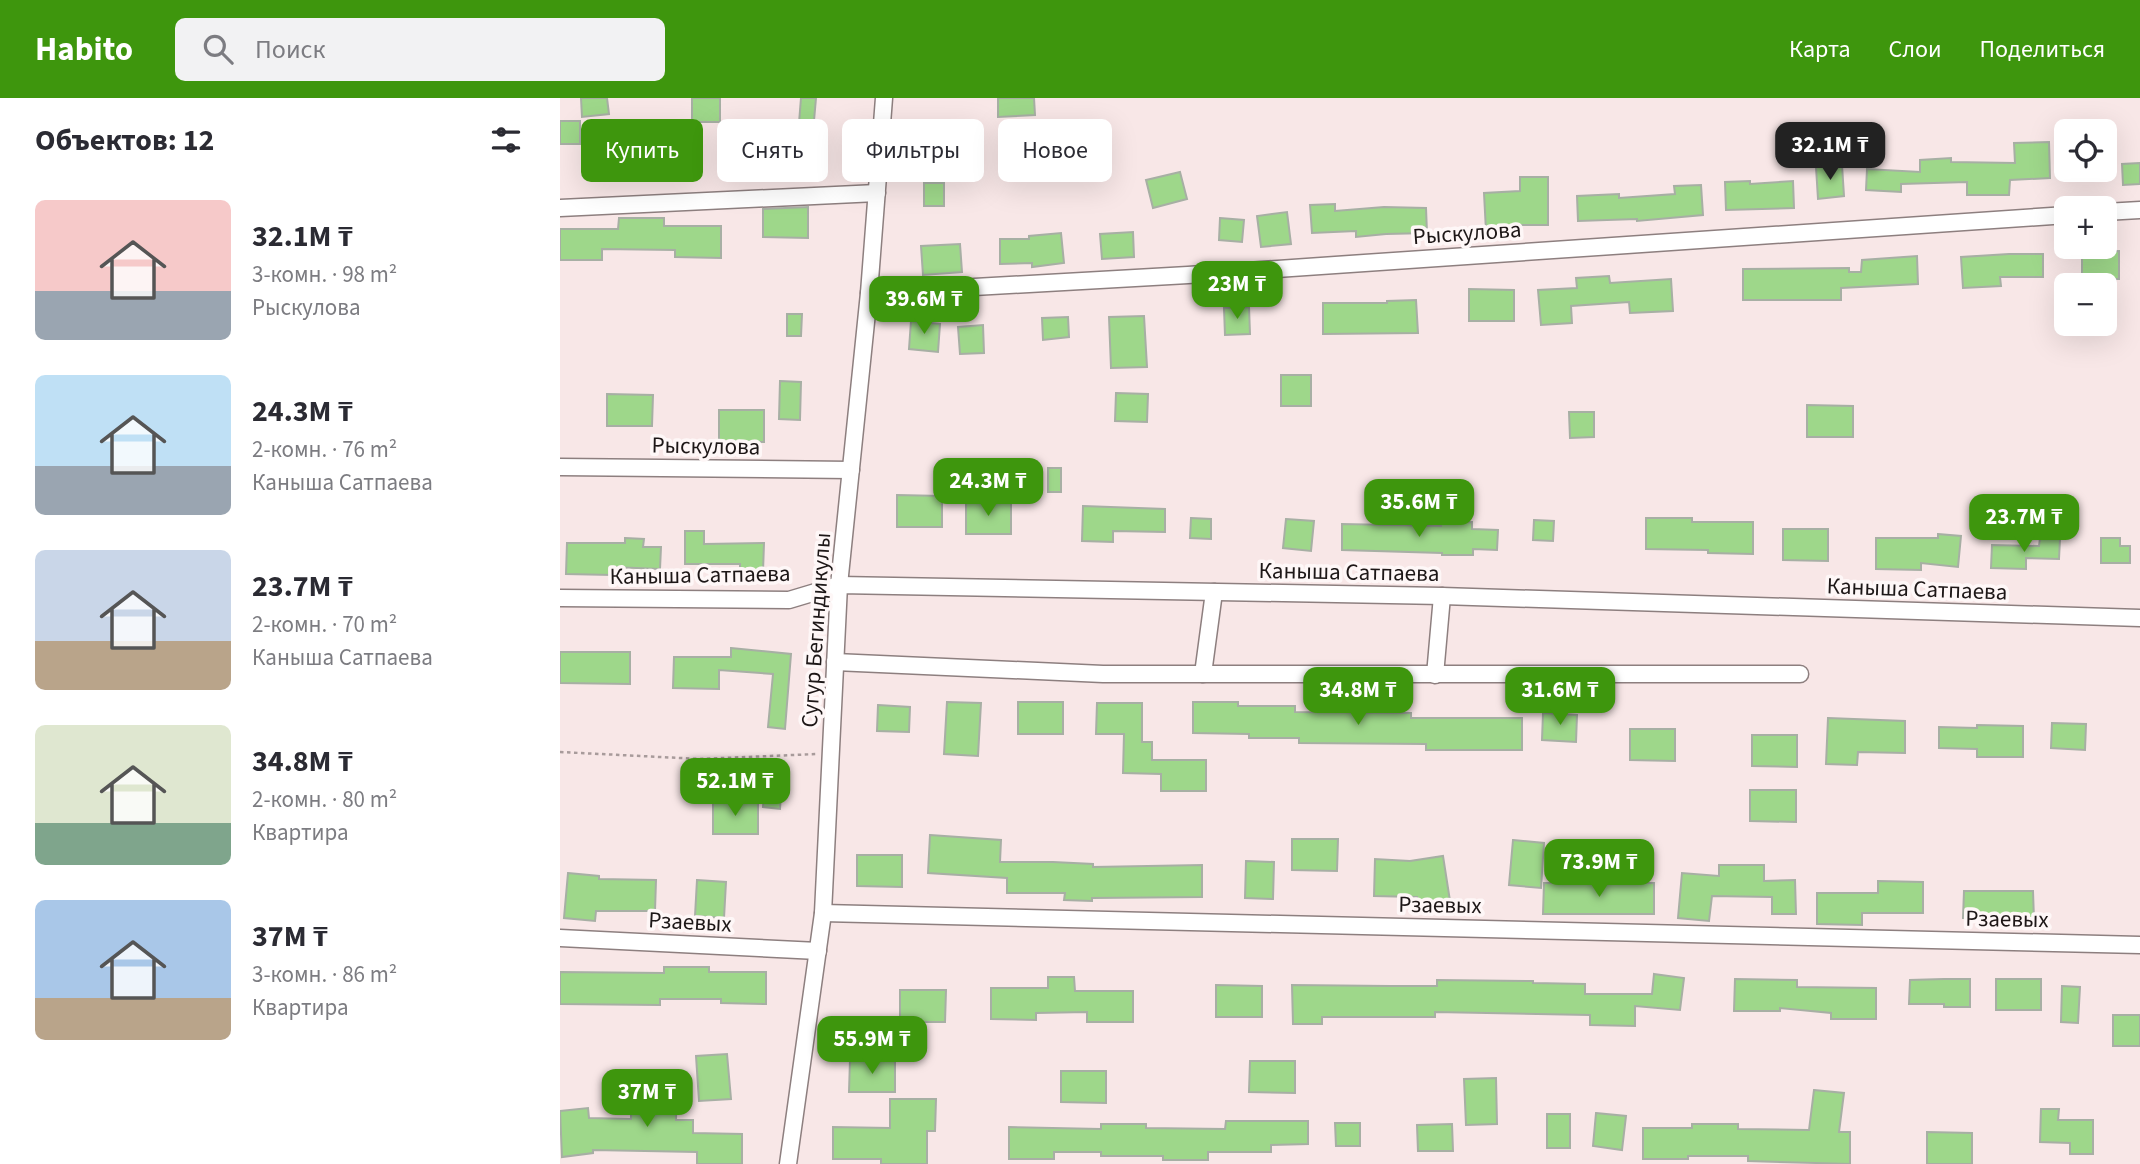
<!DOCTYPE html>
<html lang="ru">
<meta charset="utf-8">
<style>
:root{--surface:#fff;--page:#f2f2f3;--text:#2b2b33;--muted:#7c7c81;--accent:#3e960d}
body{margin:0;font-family:"Source Sans 3",sans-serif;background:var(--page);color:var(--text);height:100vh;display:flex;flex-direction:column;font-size:26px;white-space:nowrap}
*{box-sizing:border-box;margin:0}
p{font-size:23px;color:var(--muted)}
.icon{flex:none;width:38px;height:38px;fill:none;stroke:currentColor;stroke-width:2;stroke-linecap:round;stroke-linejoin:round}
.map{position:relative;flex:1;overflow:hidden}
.details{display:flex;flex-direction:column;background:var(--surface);width:560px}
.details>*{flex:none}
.hud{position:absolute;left:21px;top:21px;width:665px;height:63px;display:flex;gap:14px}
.buttons{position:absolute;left:1494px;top:21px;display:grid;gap:14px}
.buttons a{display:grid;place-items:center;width:63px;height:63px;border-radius:10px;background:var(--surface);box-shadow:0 7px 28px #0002;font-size:35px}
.price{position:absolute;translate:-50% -60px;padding:0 16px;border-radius:14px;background:var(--accent);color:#fff;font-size:23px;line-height:46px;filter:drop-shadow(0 2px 4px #0008)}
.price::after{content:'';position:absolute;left:50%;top:42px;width:21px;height:16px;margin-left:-10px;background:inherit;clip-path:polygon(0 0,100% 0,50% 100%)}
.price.active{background:#222;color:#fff}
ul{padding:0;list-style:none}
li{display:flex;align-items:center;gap:21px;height:175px;padding:0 35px}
li span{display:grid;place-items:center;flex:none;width:196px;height:140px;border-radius:10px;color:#555}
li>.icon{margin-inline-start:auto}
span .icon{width:84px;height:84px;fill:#fffc;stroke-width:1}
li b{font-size:30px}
h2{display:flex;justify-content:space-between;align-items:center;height:84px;padding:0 35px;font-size:30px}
.tag{padding:0 24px;border-radius:10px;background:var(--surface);box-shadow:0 7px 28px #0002;font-size:24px;line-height:63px}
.tag.active{background:var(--accent);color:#fff}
header{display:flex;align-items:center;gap:42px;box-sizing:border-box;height:98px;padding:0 35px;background:var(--accent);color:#fff}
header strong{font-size:33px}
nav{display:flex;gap:38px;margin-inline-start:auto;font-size:24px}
.search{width:490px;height:63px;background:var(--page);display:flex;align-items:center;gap:18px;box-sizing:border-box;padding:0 24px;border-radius:10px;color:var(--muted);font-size:26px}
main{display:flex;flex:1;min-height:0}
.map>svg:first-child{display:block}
</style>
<header>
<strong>Habito</strong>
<div class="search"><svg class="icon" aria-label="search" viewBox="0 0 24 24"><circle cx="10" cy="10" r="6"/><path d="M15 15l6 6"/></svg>Поиск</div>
<nav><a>Карта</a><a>Слои</a><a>Поделиться</a></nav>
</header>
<main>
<section class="details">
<h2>Объектов: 12<svg class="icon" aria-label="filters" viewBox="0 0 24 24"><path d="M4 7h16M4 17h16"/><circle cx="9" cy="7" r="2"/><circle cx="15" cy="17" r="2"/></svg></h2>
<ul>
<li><span style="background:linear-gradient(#f6c9c9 65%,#9aa5b1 0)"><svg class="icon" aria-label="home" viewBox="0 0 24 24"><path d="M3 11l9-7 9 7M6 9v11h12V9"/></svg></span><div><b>32.1M ₸</b><p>3-комн. · 98 m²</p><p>Рыскулова</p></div></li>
<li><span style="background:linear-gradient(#bfe0f5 65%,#9aa5b1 0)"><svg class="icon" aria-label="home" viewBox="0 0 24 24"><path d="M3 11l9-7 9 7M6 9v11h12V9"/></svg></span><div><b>24.3M ₸</b><p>2-комн. · 76 m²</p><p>Каныша Сатпаева</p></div></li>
<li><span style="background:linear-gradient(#c9d6e8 65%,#b9a48a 0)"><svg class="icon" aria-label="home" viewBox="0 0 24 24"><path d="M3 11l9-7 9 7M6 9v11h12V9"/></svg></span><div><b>23.7M ₸</b><p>2-комн. · 70 m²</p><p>Каныша Сатпаева</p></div></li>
<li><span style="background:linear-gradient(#dfe7d0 70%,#7fa58c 0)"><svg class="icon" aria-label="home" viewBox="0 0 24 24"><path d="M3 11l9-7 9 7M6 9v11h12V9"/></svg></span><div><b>34.8M ₸</b><p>2-комн. · 80 m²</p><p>Квартира</p></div></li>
<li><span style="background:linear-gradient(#a9c7e8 70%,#b9a48a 0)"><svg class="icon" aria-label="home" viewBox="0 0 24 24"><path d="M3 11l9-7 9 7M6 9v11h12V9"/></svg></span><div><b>37M ₸</b><p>3-комн. · 86 m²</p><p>Квартира</p></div></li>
</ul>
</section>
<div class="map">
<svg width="1580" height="1066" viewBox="0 0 1580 1066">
<rect width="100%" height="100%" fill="#f8e7e7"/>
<!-- building -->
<g fill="#9ed78a" stroke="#a7afa4" stroke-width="2">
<path d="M21,0H47L49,16L22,19Z"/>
<rect x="132" y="0" width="28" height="24"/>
<path d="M241,0H256L253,34L262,35L259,65L236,63Z"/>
<path d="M438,0H474L475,17L438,19Z"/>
<rect x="0" y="23" width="20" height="23"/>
<path d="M1489,44L1490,80L1450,82L1449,97H1407V84L1341,86V94L1306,92L1307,71L1360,74V62L1391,60V64L1455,65L1454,45Z"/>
<path d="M1580,65V86L1563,87L1562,66Z"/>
<path d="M1282,67L1284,98L1258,101L1256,69Z"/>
<path d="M620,74L627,101L593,110L586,82Z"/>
<path d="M960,79H988V127H953V132L926,133L924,95L960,93Z"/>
<path d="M1190,83V86L1233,83L1234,110L1166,112L1165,84Z"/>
<rect x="364" y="85" width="20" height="23"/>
<path d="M1141,87L1143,117L1077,123V121L1018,123L1017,98L1059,96V100L1115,96L1114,88Z"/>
<path d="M775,106V113L824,109L866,110L867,135L826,136L796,139V133L752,135L750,107Z"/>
<path d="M248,109V140L203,139V111Z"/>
<path d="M727,114L731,146L701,149L697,118Z"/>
<path d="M59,120H104V128H161V160L115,159V152L42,151V162H0V131H58Z"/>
<path d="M660,120L684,122L682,144L659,142Z"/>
<path d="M573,134L574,159L542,161L540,136Z"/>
<path d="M501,135L504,165L472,169V165L440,166V141H469V138Z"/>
<path d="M400,146L402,174L363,177L361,148Z"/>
<path d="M1559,153V181H1522V154Z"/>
<path d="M1449,156H1483V179H1440L1441,188L1403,190L1401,159Z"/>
<path d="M1357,158L1358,186L1281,190V202H1183V171L1289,170V174H1301L1302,162Z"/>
<path d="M1049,178L1050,185L1111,181L1113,213L1070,215L1069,204L1011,208L1012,225L981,227L978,192L1017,190L1016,180Z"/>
<path d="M909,191L954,192V223H909Z"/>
<path d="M856,202L858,235L763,236V205H827V203Z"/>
<path d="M689,209L690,236L665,237L664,210Z"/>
<path d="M227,216H242L241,238H227Z"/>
<path d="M584,218L587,269L551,270L549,219Z"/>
<path d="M508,219L509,239L483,242L482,220Z"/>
<path d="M351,223L380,226L378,254L349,251Z"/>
<path d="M423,227L424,255L400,256L398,229Z"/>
<rect x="721" y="277" width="30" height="31"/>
<path d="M220,283L241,284L240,322L219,321Z"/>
<path d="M556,295L588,296L587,324L555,323Z"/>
<path d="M47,296L93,297L92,328H47Z"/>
<path d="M1247,307L1293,308V339H1247Z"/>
<path d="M159,312H204V344L159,343Z"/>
<path d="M1009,314H1034V339L1010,340Z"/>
<rect x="488" y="370" width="13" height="24"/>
<path d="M337,397L382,398V429H337Z"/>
<path d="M406,404L451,405V436H406Z"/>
<path d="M523,408L605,411V434L553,433V444L522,443Z"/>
<path d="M631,420L651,421V441L630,440Z"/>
<path d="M1086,420H1132V424H1193V456L1148,455V452L1086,451Z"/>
<path d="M726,421L754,423L751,453L723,450Z"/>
<path d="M974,422L994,423L993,443L973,442Z"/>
<path d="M912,424V431L938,432L937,452L913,451V457H882V455L782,452V426L881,428V425Z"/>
<path d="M1223,431H1268V463L1223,462Z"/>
<path d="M125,433H144V446L204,445L203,474L180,473V466H125Z"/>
<path d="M1378,436L1401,438L1398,469L1361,465V472L1316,471V440H1378Z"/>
<path d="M65,440L84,441L83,449H101L100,471L52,469V477L6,476L7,445H65Z"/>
<path d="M1480,440L1500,441L1499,461L1466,460V471L1431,470L1432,447L1479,448Z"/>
<path d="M1541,440H1560V448H1570V465H1541Z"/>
<path d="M171,550L231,556L225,631L208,629L213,576L159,572V591L113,590L114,559H171Z"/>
<path d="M0,554H70V586L0,585Z"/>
<path d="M387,604L421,605L418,658L384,656Z"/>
<rect x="458" y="604" width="45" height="32"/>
<path d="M633,604H678V608H735V614L851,615V620H962V652H866V646L739,645V640H689V636L633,635Z"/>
<path d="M537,605H582V644H592V662H646V693H601V676L563,675L564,636H536Z"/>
<path d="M318,607L350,609L349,634L317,633Z"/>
<path d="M983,615L1017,617L1016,644L982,642Z"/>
<path d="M1268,620L1345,623V655L1298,654L1297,667L1266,666Z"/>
<path d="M1492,625L1526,626L1525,652L1491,650Z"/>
<path d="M1417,627L1463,628V659H1417V651L1379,650V629L1417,630Z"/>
<path d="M1070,631H1115V663L1070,662Z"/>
<path d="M1192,637H1237V669L1192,668Z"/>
<path d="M206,666L223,668L220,711L203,709Z"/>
<path d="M1190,692H1236V724L1190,723Z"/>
<path d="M153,704L198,705V736H153Z"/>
<path d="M370,737L441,742L440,764H493L533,766V769L642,767V799L532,800V803L504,802L505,795H447V780L368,775Z"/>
<path d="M732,741H778L777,773L732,772Z"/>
<path d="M953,742L984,745L981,790L949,787Z"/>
<path d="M297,757H342V789L297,788Z"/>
<path d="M883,758L890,803L858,807L857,799L814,798L815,761L850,763Z"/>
<path d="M686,763L714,764L713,801L685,800Z"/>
<path d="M1159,767H1204V783L1235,782L1236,816H1212V799L1152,798L1149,823L1118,820L1122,775L1159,778Z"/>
<path d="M8,775L39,778V781L96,782L95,813H36L35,823L4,820Z"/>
<path d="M137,782L166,784L164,820L135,818Z"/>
<path d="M1318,783L1363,784V815H1302V827L1257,826V795H1318Z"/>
<path d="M984,785H1094V816H983Z"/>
<path d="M1404,793H1473L1474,822L1403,820Z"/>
<path d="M104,869H149V874H206V906L161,905V901H100V907L0,906V874L104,875Z"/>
<path d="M1094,876L1124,880L1120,912L1075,908V928L1030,927V917L875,914V919H762V926H733L732,887L830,888H877V882L973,883V885L1025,886V896H1092Z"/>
<path d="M488,879H514L515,893H573V924H527V914L476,915V922L431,921V890H488Z"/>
<path d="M1175,881L1237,882V889L1316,890V921H1271V915L1220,910V913H1174Z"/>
<path d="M1384,881H1410V909H1384V906H1349L1350,882Z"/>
<rect x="1436" y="881" width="45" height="31"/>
<path d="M656,887L702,888V919H656Z"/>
<path d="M1502,888L1520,889L1518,925L1501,924Z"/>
<path d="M340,892H386L385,924H340Z"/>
<rect x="1553" y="917" width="27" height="31"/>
<path d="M167,956L171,1001L139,1003L136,958Z"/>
<path d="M290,962H335V994H289Z"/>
<path d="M690,963H735V995L689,994Z"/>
<path d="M501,973H546V1005L501,1004Z"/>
<path d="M936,980L937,1026L906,1027L904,981Z"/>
<path d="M71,981L117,982L116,1022H133V1035L182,1036V1066H137V1054L33,1052V1055L2,1059L0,1013L28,1010L29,1020L71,1021Z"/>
<path d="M1254,992L1284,995L1279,1034H1290V1066L1188,1063V1058H1128V1061H1083V1030H1132V1026H1178V1031L1249,1032Z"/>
<path d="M330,1001H376L375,1033H367V1066H321V1061H273V1029L330,1030Z"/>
<path d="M1481,1011H1499L1498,1022H1533V1056H1510V1045L1480,1044Z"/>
<path d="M1036,1015L1066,1018L1062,1052L1033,1048Z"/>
<rect x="987" y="1016" width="23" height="34"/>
<path d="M666,1023H748V1046L711,1047V1054H648V1062H603V1058H541V1054H494V1061H449V1029L541,1031V1026H586V1030L665,1031Z"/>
<path d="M775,1025H800V1048H776Z"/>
<path d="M892,1026L893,1053H858L857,1027Z"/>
<path d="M1367,1034L1412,1035V1066H1367Z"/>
</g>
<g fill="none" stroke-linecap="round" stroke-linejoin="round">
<!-- minor casing -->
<g stroke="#8d7f7f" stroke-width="19">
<g id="minor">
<path d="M0,110L317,95"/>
<path d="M1545,114L1580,112"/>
<path d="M309,195L628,177L1507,117"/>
<path d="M0,369L291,372"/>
<path d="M0,500L229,502L279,487L882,498L1580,520"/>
<path d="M275,564L543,576H1240"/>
<path d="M643,576L654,494"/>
<path d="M875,577L882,498"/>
<path d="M263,815L1580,847"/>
<path d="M0,840L258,853"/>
<path d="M228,1066L263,815L279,487L309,195L324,0"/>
</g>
</g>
<!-- path -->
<path stroke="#a89b9b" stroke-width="2.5" stroke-dasharray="3.5 3.5" stroke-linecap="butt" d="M0,654L140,661L257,656"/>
<!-- minor -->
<use href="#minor" stroke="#fff" stroke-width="16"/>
</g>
<g text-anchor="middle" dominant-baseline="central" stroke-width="7" stroke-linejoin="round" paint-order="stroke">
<!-- street labels -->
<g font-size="23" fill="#1d1717" stroke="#fef7f7">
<text transform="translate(907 135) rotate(-4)">Рыскулова</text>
<text transform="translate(146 348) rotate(1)">Рыскулова</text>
<text transform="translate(789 474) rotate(1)">Каныша Сатпаева</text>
<text transform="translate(140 477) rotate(-1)">Каныша Сатпаева</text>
<text transform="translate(1357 491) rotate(2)">Каныша Сатпаева</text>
<text transform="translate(256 532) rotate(-86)">Сугур Бегиндикулы</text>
<text transform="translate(880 807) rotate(1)">Рзаевых</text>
<text transform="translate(1447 821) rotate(1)">Рзаевых</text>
<text transform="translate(130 824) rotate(3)">Рзаевых</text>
</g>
</g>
</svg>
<div class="buttons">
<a><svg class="icon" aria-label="locate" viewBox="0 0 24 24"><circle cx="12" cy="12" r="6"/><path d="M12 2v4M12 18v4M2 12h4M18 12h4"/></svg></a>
<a>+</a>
<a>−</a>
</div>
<b class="price active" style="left:1270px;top:84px">32.1M ₸</b>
<b class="price" style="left:677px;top:223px">23M ₸</b>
<b class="price" style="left:364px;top:238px">39.6M ₸</b>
<b class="price" style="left:428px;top:420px">24.3M ₸</b>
<b class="price" style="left:859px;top:441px">35.6M ₸</b>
<b class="price" style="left:1464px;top:456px">23.7M ₸</b>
<b class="price" style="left:798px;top:629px">34.8M ₸</b>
<b class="price" style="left:1000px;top:629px">31.6M ₸</b>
<b class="price" style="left:175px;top:720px">52.1M ₸</b>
<b class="price" style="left:1039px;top:801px">73.9M ₸</b>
<b class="price" style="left:312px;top:978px">55.9M ₸</b>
<b class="price" style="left:87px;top:1031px">37M ₸</b>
<div class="hud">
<a class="tag active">Купить</a>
<a class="tag">Снять</a>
<a class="tag">Фильтры</a>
<a class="tag">Новое</a>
</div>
</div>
</main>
